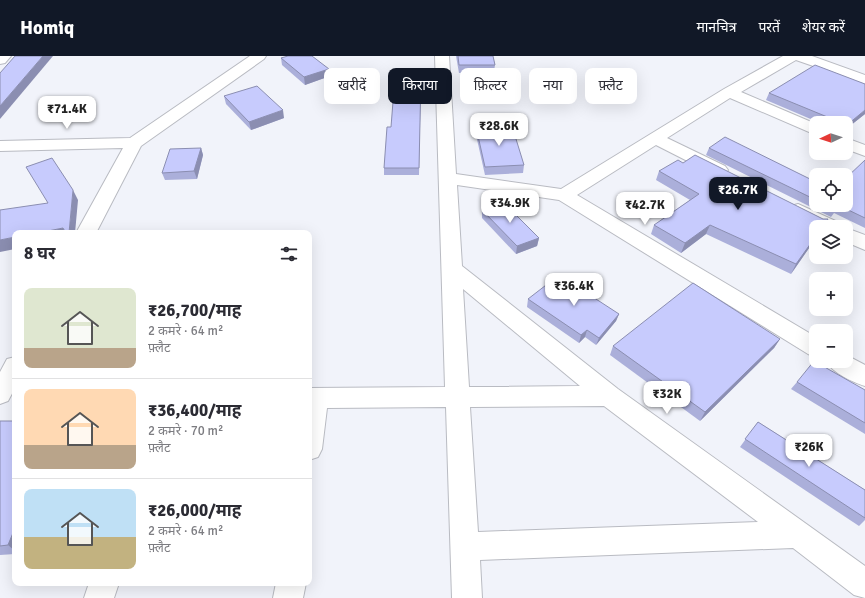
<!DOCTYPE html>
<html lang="hi">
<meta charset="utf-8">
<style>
:root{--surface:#fff;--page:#f2f2f3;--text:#2b2b33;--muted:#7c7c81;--line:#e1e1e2;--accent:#111827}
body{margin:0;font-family:Signika,"Noto Sans Devanagari",sans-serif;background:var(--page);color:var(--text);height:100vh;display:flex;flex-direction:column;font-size:15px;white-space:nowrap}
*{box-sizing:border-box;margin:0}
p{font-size:13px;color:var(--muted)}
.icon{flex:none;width:22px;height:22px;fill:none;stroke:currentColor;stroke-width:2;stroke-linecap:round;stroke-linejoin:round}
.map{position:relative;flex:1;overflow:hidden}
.drawer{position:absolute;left:12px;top:174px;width:300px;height:356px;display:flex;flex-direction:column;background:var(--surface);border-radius:8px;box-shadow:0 4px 16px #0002}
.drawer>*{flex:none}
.top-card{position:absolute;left:324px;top:12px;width:380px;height:36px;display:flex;gap:8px}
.needle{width:26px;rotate:266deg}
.controls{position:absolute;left:809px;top:60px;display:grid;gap:8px}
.controls a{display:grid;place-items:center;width:44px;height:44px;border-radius:8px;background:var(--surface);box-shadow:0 4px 16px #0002;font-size:20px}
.price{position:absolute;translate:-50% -34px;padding:0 9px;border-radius:8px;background:#fff;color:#222;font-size:13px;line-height:26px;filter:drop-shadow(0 1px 2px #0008)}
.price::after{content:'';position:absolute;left:50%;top:24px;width:12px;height:9px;margin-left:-6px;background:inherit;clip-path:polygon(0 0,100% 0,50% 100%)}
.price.on{background:var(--accent);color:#fff}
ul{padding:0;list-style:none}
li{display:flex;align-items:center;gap:12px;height:100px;padding:0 12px}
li+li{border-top:1px solid var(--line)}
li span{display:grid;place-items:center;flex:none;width:112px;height:80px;border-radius:8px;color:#555}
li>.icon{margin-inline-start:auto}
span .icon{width:48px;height:48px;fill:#fffc;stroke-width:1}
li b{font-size:17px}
h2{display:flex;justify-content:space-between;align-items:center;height:48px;padding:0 12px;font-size:17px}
.tag{padding:0 14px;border-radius:8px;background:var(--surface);box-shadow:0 4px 16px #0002;font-size:14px;line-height:36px}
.tag.on{background:var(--accent);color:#fff}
header{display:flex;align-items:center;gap:24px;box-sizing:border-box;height:56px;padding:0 20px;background:var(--accent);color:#fff}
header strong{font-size:19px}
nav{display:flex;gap:22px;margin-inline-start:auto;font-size:14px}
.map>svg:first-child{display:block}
</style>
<header>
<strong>Homiq</strong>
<nav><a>मानचित्र</a><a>परतें</a><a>शेयर करें</a></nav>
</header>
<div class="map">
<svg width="865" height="542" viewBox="0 0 865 542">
<rect width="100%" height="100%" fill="#f1f3fa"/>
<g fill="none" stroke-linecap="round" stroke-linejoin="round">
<!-- minor casing -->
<g stroke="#b9bbc2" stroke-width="2">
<g id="minor">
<path d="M0,0H11L5,7L0,8Z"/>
<path d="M250,0H266L264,3L141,90L96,177H76L123,92L0,95V85L130,82Z"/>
<path d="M435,0H449L456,118L561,133L724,33L783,0H812L865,19V28L796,4L741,36L816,68V79L730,42L667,82L725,110L728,114L725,118L719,119L713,118L656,89L577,139L816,281V301L808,298L559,144L457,129L462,210L618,333L865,510V542L854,539L793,492L480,504L482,542H452L446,351L327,352L322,393L318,401L309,404V332L445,331ZM463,233L580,330L469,331ZM604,350L758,466L478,476L470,351Z"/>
<path d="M846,82L865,89V100L846,93Z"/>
<path d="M798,148L840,167L842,171H817L791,158L789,154L791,150Z"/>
<path d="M846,172L865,179V194L846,186Z"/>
<path d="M846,299L865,309V330C852,326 833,317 826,305H846Z"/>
<path d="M15,301V332L8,345L0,348V316L7,303Z"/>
<path d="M89,527H119L114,542H84Z"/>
<path d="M276,527H306L303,542H273Z"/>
</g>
</g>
<!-- minor -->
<use href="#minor" fill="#fff" fill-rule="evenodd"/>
</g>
<!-- wall -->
<g fill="#abafda">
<path d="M456,0H493L495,9L494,16L459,17Z"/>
<path d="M281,2L330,20L305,29L282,9Z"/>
<path d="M421,27L419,119H384V112L391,71Z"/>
<path d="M769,37L865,58L846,73V67H820L766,44Z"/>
<path d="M224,40L284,62L251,74L226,48Z"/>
<path d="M476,71L524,109L523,117L485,119L476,79Z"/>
<path d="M201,92L203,99L197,123L165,124L162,117Z"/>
<path d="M709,92L810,123L816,119V149H846L865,104V172L834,157L831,161L706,99Z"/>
<path d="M683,107L823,163H828L823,171H816V182L791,218L706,178L681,197L651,178L654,169L690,144L656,124L659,115Z"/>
<path d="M482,154L539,182L537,190L516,198L482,162Z"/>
<path d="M528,243L619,258L616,265L596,289L585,281L579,287L527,251Z"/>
<path d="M780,283L774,292L700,365L610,299L613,290Z"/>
<path d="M797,326L865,334V378L791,333Z"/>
<path d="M0,365H15V498L0,499Z"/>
<path d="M758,366L865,434V464L859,470L740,391Z"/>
</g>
<!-- shaded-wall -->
<g fill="#8b8eb1">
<path d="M43,0H53L0,63V50Z"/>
<path d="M329,13L330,20L305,29L304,21Z"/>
<path d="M283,54L284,62L251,74L249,66Z"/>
<path d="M865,54V58L846,73L847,69Z"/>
<path d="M201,92L203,99L197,123L194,115Z"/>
<path d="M73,134L78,144L75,177H69Z"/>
<path d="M710,169L706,178L681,197L685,187Z"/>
<path d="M63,172L66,177H38Z"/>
<path d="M816,180V182L791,218L796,208Z"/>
<path d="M15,181V193L0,196V184Z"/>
<path d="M539,182L537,190L516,198L517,190Z"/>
<path d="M619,258L616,265L596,289L599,282Z"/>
<path d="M587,274L585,281L579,287L581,279Z"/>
<path d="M780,283L774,292L700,365L705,356Z"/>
<path d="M15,472V495L8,489Z"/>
</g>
<!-- building -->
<g fill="#c7cbfd" stroke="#8b8eb1">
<path d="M15,0H43L0,50V17Z"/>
<path d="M288,0H312L329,13L304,21L281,2Z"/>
<path d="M458,0H493L495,9H459Z"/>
<path d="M815,9L865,28V54L847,69L846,67H842L769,37Z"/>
<path d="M395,20H421L419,112H384L387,71H391Z"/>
<path d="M257,30L283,54L249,66L224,40Z"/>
<path d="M512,70L524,109L485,111L476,71Z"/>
<path d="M725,81L810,123L815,119H816V144L709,92Z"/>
<path d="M201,92L194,115L162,117L170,93Z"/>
<path d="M695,99L823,163H828L823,171H816V180L796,208L710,169L685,187L654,169L699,138L659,115L678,104L683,107Z"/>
<path d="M52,102L73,134L69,177H66L63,172L38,177H15V181L0,184V154L48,147L26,111Z"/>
<path d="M865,104V162L838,149L836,153L827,149H846V122Z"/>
<path d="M503,146L539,182L517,190L482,154Z"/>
<path d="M559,219L619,258L599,282L587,274L581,279L528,243Z"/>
<path d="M693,227L780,283L705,356L613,290Z"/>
<path d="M814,305L865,334V367L797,326Z"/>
<path d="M0,365H15V472L8,489L0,490Z"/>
<path d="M758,366L865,434V462L745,383Z"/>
</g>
</svg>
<div class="controls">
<a><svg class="needle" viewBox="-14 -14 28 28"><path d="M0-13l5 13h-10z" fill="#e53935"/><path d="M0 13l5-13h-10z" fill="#7c7c81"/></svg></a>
<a><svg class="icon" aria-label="locate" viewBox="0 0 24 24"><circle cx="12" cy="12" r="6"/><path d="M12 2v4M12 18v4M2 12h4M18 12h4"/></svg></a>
<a><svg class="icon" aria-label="layers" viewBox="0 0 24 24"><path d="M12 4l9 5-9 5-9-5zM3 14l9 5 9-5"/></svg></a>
<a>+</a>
<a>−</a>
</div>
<b class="price" style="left:67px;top:74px">₹71.4K</b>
<b class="price" style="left:499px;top:91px">₹28.6K</b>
<b class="price on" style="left:738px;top:155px">₹26.7K</b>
<b class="price" style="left:510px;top:168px">₹34.9K</b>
<b class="price" style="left:645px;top:170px">₹42.7K</b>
<b class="price" style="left:574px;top:251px">₹36.4K</b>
<b class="price" style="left:667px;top:359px">₹32K</b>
<b class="price" style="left:809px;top:412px">₹26K</b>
<div class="top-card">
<a class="tag">खरीदें</a>
<a class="tag on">किराया</a>
<a class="tag">फ़िल्टर</a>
<a class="tag">नया</a>
<a class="tag">फ़्लैट</a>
</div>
<section class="drawer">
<h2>8 घर<svg class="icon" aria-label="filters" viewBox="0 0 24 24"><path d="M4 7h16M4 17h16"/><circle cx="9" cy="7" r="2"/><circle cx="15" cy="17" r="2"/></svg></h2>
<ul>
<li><span style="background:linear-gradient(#dfe7d0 75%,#b9a48a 0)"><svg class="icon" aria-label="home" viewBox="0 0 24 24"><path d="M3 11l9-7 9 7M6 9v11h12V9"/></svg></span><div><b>₹26,700/माह</b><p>2 कमरे · 64 m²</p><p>फ़्लैट</p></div></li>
<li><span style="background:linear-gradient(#ffd9b3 70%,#b9a48a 0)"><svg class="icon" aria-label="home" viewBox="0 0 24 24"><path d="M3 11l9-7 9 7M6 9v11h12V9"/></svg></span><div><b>₹36,400/माह</b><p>2 कमरे · 70 m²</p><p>फ़्लैट</p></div></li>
<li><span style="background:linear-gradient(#bfe0f5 60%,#c2b280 0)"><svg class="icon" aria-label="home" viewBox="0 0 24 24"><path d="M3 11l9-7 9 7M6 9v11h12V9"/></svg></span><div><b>₹26,000/माह</b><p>2 कमरे · 64 m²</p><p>फ़्लैट</p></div></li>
</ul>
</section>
</div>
